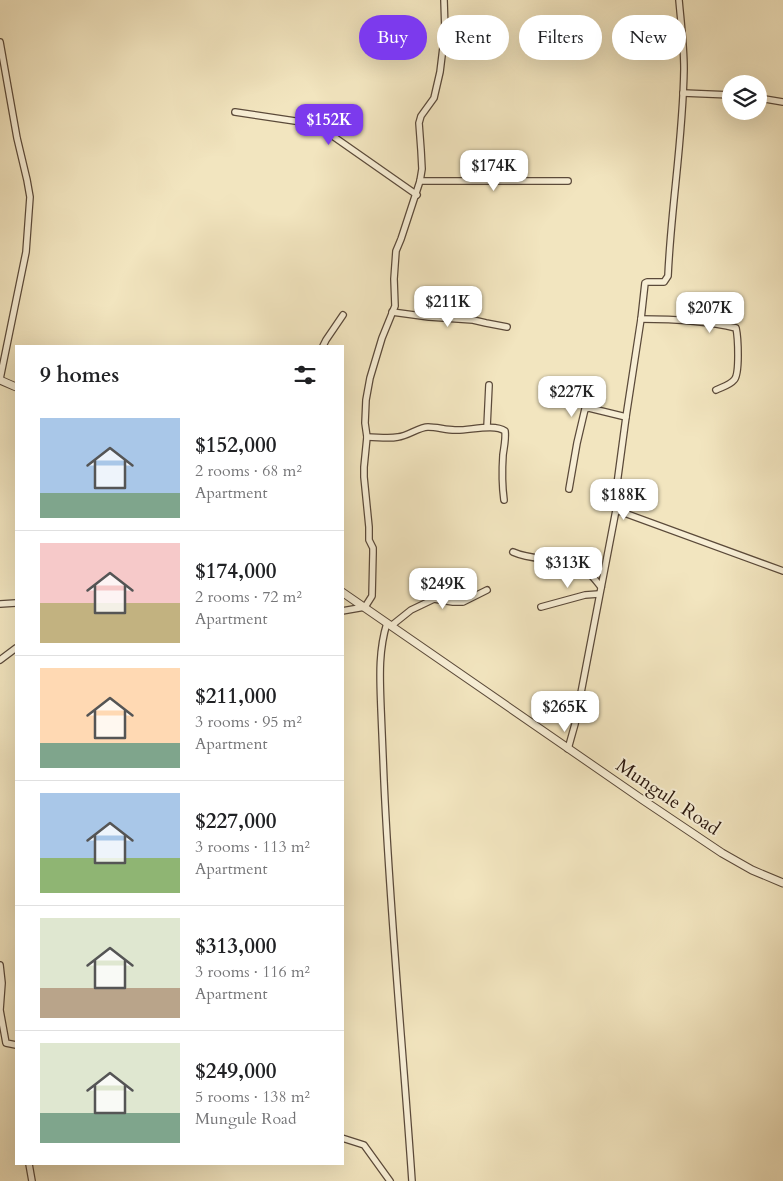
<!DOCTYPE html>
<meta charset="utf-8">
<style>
:root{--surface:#fff;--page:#f6f6f6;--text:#202124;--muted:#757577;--line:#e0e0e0;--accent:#7c3aed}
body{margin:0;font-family:Cardo,serif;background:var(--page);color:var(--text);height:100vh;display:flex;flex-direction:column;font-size:19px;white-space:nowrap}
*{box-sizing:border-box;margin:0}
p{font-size:16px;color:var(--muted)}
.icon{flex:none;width:28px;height:28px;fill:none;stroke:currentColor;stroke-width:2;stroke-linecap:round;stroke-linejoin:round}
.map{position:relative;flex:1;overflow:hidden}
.drawer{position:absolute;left:15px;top:345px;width:329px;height:820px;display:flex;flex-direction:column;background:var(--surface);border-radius:0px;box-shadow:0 5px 20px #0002}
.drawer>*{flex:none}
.top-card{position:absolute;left:359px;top:15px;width:349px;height:45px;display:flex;gap:10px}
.buttons{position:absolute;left:722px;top:75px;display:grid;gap:10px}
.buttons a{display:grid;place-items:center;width:45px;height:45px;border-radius:50%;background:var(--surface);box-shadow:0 5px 20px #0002;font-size:25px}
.price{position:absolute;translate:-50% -42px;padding:0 11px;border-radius:10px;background:#fff;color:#222;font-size:16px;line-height:32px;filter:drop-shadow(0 1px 2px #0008)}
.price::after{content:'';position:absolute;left:50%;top:30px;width:15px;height:11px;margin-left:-8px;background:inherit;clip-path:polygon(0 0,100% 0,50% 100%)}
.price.selected{background:var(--accent);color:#fff}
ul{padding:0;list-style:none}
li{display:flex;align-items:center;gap:15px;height:125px;padding:0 25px}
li+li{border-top:1px solid var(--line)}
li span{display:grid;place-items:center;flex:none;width:140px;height:100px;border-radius:0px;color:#555}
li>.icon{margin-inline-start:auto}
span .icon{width:60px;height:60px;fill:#fffc;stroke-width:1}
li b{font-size:21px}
h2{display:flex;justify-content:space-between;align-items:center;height:60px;padding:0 25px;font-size:21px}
.pill{padding:0 18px;border-radius:22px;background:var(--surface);box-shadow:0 5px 20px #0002;font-size:18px;line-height:45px}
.pill.selected{background:var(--accent);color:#fff}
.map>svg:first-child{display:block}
</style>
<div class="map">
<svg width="783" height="1181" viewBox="0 0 783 1181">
<rect width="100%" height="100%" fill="#f2e5bf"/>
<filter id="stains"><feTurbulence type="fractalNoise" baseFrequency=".004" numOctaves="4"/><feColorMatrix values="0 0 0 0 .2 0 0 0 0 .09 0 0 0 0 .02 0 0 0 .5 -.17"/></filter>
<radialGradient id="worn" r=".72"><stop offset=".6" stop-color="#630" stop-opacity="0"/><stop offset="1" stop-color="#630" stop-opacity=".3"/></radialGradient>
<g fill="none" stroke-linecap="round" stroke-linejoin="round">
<!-- minor casing -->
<g stroke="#5b4a3a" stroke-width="8">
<g id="minor">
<path d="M0,42L17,138L27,180L30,197L26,252L0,379"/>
<path d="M683,93L731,95"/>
<path d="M759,98L783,102"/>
<path d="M235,112L295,121L318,127L327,132L417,195"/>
<path d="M420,181H568"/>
<path d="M392,312L429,317L473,320L486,323L507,327"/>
<path d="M641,319C671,319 707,321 736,328C738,337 740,374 734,380C730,385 722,387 716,390"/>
<path d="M323,346L326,340L343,315"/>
<path d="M487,427L489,385"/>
<path d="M367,437C378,437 388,439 398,437C408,436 419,427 428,427C437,427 446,430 455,430C468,431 494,423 505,431C506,439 504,447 503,455C502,470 502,485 504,500"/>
<path d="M569,489L577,443L585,409L589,408L626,417"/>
<path d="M616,510L783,571"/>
<path d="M513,552C535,562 562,556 584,570C591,573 596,581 601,587"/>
<path d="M0,604L16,603"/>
<path d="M541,607L585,595L599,594"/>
<path d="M342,611L365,607L372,596L373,553V548L369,540V527L364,477V467L367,437L365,423L366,400L370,378L382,338L395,306L394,279L396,251L401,239L420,181L422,169L421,150L419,123L421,116L434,98L440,72L445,31L444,0"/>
<path d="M387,623C378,652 380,680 381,709C382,733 383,757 384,781C390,915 403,1048 412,1181"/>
<path d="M391,626L411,610L434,599L453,602H463L487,590"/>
<path d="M0,660L16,648"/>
<path d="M568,749L575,724L616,510L617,501V484L626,417L641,319L645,283L647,282H664L668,276C671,207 683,139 684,69C684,46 681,23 679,0"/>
<path d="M0,965L2,983L0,1010L6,1043L16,1045"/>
<path d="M342,1138L364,1145L390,1181"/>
<path d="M29,1164L32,1181"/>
</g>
</g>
<!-- tertiary casing -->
<g stroke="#5b4a3a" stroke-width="9">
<g id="tertiary">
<path d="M0,380L16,387"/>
<path d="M342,592L643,800L722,853L752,870L783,883"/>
</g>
</g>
<!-- minor -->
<use href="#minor" stroke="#f7eed5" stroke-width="5.5"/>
<!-- tertiary -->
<use href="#tertiary" stroke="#f7eed5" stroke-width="7"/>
</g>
<g text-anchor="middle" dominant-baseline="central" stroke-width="4" stroke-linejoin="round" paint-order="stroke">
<!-- street labels -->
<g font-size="19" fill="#29160d" stroke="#f7eed5">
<text transform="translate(668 797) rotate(34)">Mungule Road</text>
</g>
</g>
<rect width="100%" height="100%" filter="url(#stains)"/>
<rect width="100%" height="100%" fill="url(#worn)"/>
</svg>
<div class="buttons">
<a><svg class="icon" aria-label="layers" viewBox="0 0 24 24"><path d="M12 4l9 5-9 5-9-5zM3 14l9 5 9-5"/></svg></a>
</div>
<b class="price selected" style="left:329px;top:146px">$152K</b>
<b class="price" style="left:494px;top:192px">$174K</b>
<b class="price" style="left:448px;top:328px">$211K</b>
<b class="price" style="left:710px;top:334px">$207K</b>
<b class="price" style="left:572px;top:418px">$227K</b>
<b class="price" style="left:624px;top:521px">$188K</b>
<b class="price" style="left:568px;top:589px">$313K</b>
<b class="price" style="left:443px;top:610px">$249K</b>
<b class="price" style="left:565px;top:733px">$265K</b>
<div class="top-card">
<a class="pill selected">Buy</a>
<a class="pill">Rent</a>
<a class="pill">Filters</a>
<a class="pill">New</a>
</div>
<section class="drawer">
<h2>9 homes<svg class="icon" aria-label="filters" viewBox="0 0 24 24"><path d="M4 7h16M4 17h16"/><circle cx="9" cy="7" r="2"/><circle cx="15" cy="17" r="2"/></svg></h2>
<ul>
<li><span style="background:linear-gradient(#a9c7e8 75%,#7fa58c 0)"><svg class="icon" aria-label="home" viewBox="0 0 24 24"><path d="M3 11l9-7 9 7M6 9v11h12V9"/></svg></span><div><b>$152,000</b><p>2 rooms · 68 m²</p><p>Apartment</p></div></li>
<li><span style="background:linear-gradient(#f6c9c9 60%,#c2b280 0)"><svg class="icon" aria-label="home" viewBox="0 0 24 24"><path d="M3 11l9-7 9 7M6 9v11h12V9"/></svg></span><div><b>$174,000</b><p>2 rooms · 72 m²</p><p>Apartment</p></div></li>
<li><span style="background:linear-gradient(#ffd9b3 75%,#7fa58c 0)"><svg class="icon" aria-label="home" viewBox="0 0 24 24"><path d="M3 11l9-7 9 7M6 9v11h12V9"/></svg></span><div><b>$211,000</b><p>3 rooms · 95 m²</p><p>Apartment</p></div></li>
<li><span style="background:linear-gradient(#a9c7e8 65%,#8fb573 0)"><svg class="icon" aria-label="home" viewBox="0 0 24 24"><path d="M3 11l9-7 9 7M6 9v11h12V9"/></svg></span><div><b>$227,000</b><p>3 rooms · 113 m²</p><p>Apartment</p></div></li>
<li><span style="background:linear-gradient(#dfe7d0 70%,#b9a48a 0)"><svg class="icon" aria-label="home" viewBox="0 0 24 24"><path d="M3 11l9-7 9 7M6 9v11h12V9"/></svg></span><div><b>$313,000</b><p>3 rooms · 116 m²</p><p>Apartment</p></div></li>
<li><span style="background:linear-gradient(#dfe7d0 70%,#7fa58c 0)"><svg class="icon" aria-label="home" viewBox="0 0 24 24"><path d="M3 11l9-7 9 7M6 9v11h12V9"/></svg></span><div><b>$249,000</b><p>5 rooms · 138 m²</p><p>Mungule Road</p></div></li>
</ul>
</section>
</div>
